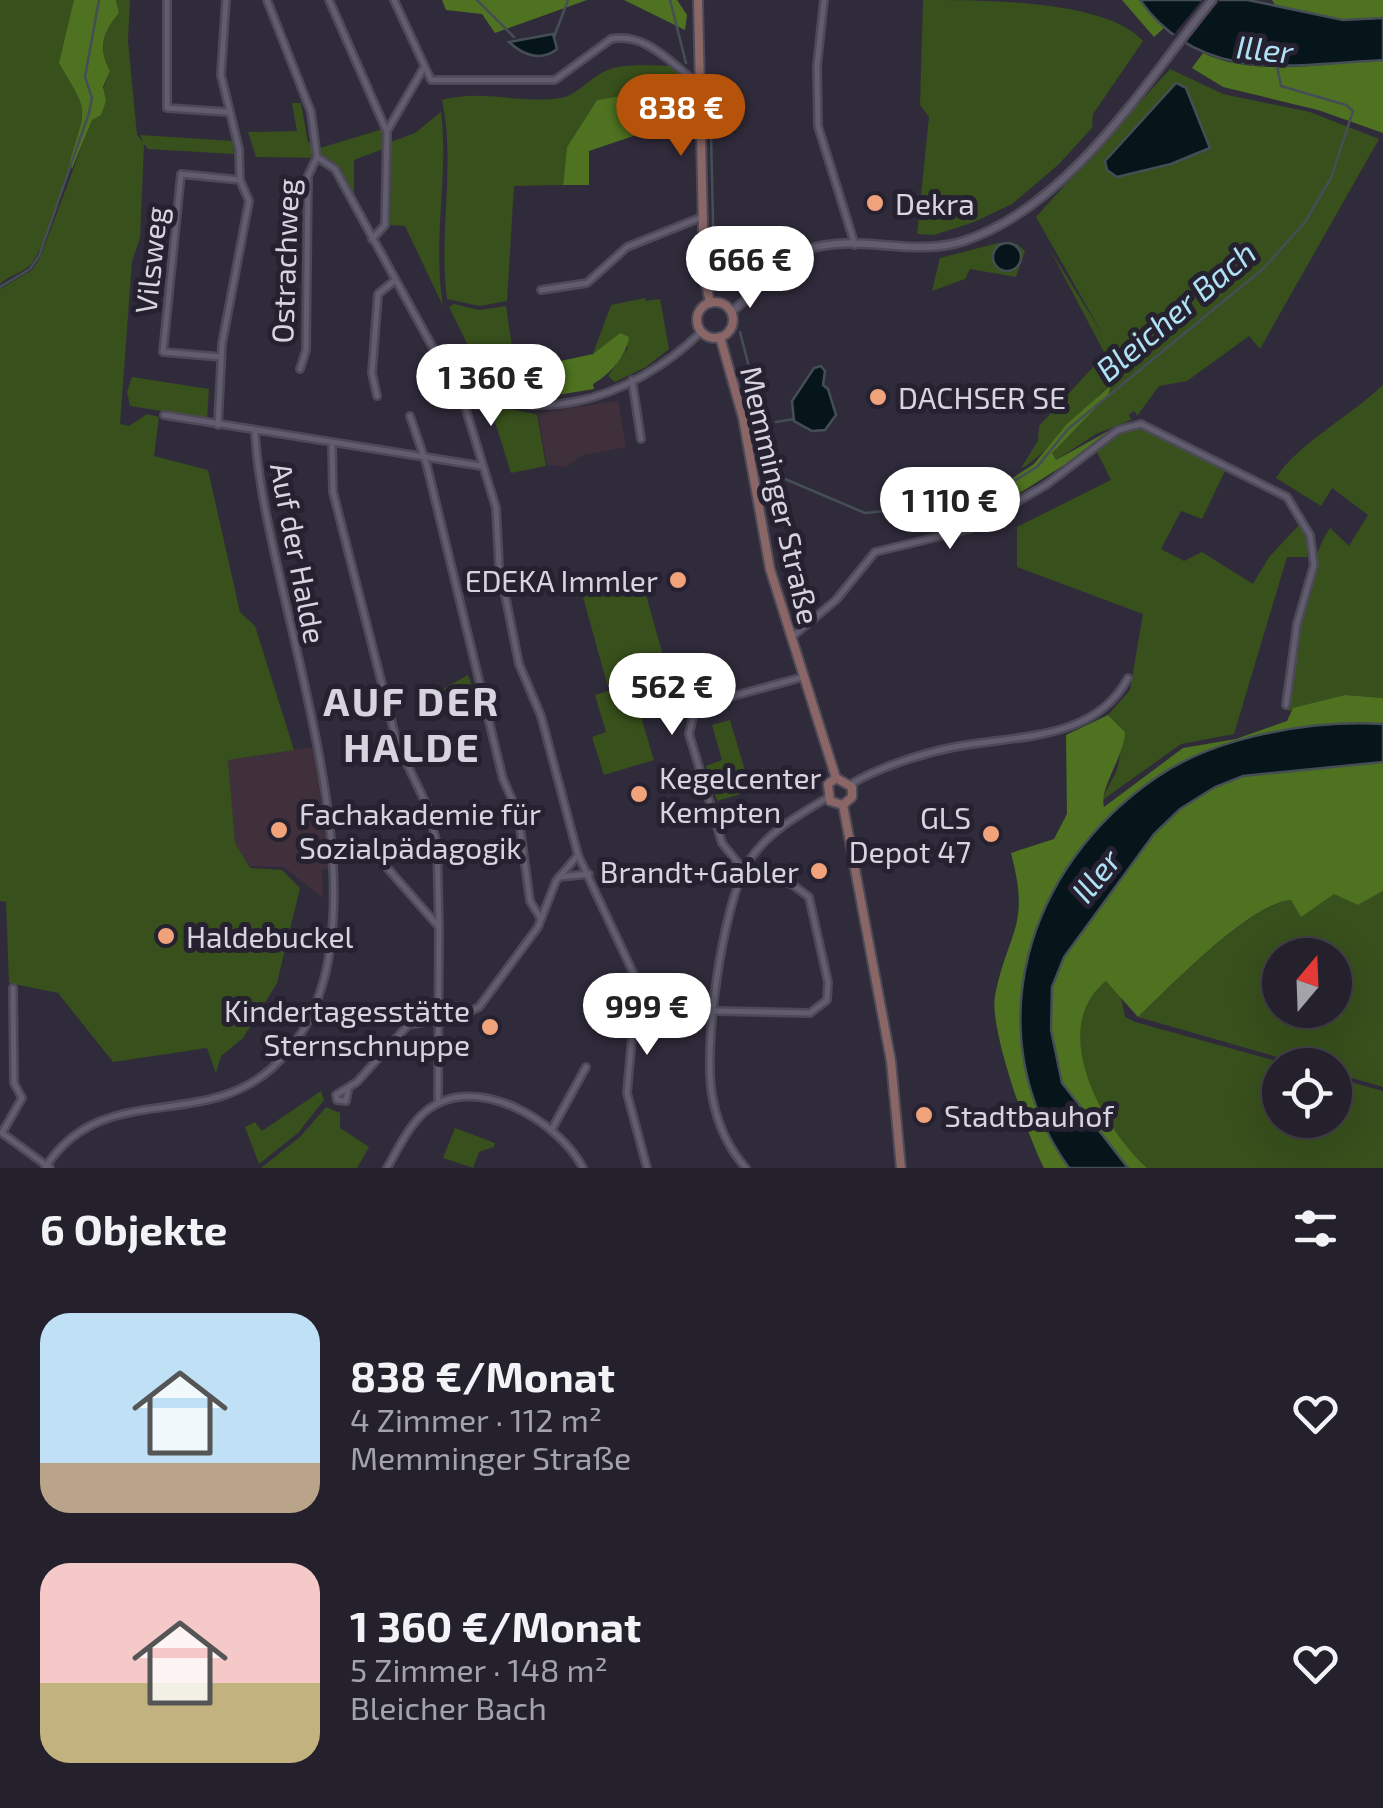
<!DOCTYPE html>
<html lang="de">
<meta charset="utf-8">
<style>
:root{--surface:#24202c;--page:#2c2834;--text:#f1f3f6;--muted:#a3a3a9;--line:#413e48;--accent:#b45309}
body{margin:0;font-family:"Exo 2",sans-serif;background:var(--page);color:var(--text);height:100vh;display:flex;flex-direction:column;font-size:38px;white-space:nowrap}
*{box-sizing:border-box;margin:0}
p{font-size:32px;color:var(--muted)}
.icon{flex:none;width:55px;height:55px;fill:none;stroke:currentColor;stroke-width:2;stroke-linecap:round;stroke-linejoin:round}
.map{position:relative;height:1168px;overflow:hidden}
.panel{display:flex;flex-direction:column;background:var(--surface);flex:1}
.panel>*{flex:none}
.needle{width:65px;rotate:19deg}
.tools{position:absolute;left:1262px;top:938px;display:grid;gap:20px}
.tools a{display:grid;place-items:center;width:90px;height:90px;border-radius:50%;background:var(--surface);box-shadow:0 10px 40px #0002,0 0 0 2px var(--line);font-size:50px}
.price{position:absolute;translate:-50% -85px;padding:0 22px;border-radius:35px;background:#fff;color:#222;font-size:32px;line-height:65px;filter:drop-shadow(0 2px 5px #0008)}
.price::after{content:'';position:absolute;left:50%;top:60px;width:30px;height:22px;margin-left:-15px;background:inherit;clip-path:polygon(0 0,100% 0,50% 100%)}
.price.on{background:var(--accent);color:#fff}
ul{padding:0;list-style:none}
li{display:flex;align-items:center;gap:30px;height:250px;padding:0 40px}
li span{display:grid;place-items:center;flex:none;width:280px;height:200px;border-radius:30px;color:#555}
li>.icon{margin-inline-start:auto}
span .icon{width:120px;height:120px;fill:#fffc;stroke-width:1}
li b{font-size:42px}
h2{display:flex;justify-content:space-between;align-items:center;height:120px;padding:0 40px;font-size:42px}
.map>svg:first-child{display:block}
</style>
<div class="map">
<svg width="1383" height="1168" viewBox="0 0 1383 1168">
<rect width="100%" height="100%" fill="#302b3b"/>
<!-- education -->
<g fill="#3f303c">
<path d="M618,401L626,447L583,455L566,467L547,465L538,413Z"/>
<path d="M314,747L329,868L322,870L323,898L284,867L249,866L234,843L228,759Z"/>
</g>
<!-- green -->
<g fill="#38501c" fill-rule="evenodd">
<path d="M0,0H74L66,75C71,80 78,87 81,93C92,117 48,242 32,263C24,273 9,275 0,284Z"/>
<path d="M116,0H130L128,41L137,135L143,142L140,135L233,141L234,154L148,149L144,144L140,238L132,261L120,424L129,426L147,414L159,417L154,456L208,470L240,612L255,626L294,750L228,760L235,843L250,868L282,870L300,888L277,983L243,1038L221,1056L216,1073L207,1048L113,1062L58,993L9,983L6,902L0,901V289L32,270L40,258L110,71C98,47 102,34 119,13Z"/>
<path d="M923,0C986,0 1106,0 1143,41L1093,114L1092,128L1058,165L1012,204L974,222L934,235L917,234L929,117L920,105Z"/>
<path d="M671,66L685,75L688,117L660,127L662,113L597,100L567,147L563,185L514,186L507,301L480,306L447,299C438,232 456,166 442,100C482,89 520,104 560,98C577,96 591,76 608,70C626,63 652,66 671,66Z"/>
<path d="M1170,69L1223,94L1310,112L1379,139L1260,349L1249,336L1187,381L1159,386L1137,416L1135,411L1129,414L1131,420L1096,434L1056,460L1051,453L1109,385C1090,403 1038,463 1021,468L1038,441L1039,426L1105,354L1049,248L1103,335L1036,217Z"/>
<path d="M292,103H301L308,142L320,148L383,129V149L354,160V195L337,165L328,158L256,157L248,132L297,131Z"/>
<path d="M441,112C449,177 432,240 443,306L405,226L390,225L391,142L415,133Z"/>
<path d="M998,243L1017,244L1025,251L1016,277L970,269L965,279L932,291L940,258Z"/>
<path d="M645,298L646,301L660,299L669,349L646,367L615,382L608,376L628,348L620,333L593,354L611,305Z"/>
<path d="M454,304L479,310L506,306L520,401L469,385L476,362L449,307Z"/>
<path d="M132,377L209,389L207,418L130,406L127,392Z"/>
<path d="M1383,385V698L1345,695L1288,711C1294,661 1303,567 1330,528L1349,546L1368,515L1332,488L1321,506L1276,478C1294,447 1353,414 1383,385Z"/>
<path d="M490,406L537,414L546,466L511,473Z"/>
<path d="M1139,426L1225,471L1202,519L1181,511L1161,549L1184,561L1202,552L1253,584L1269,557L1300,524L1308,540L1307,557H1287L1234,734L1181,744L1101,801L1117,770L1125,732L1108,715L1130,690L1143,614L1017,567V527L1111,480L1097,452L1120,432Z"/>
<path d="M641,576L666,667L607,684L582,593Z"/>
<path d="M468,675L472,686L438,713L434,694Z"/>
<path d="M631,684L654,760L604,775L592,737L606,732L595,695Z"/>
<path d="M730,720L751,791L717,801L706,766L722,760L712,725Z"/>
<path d="M1383,891V1087L1335,1073V1065H1305L1138,1017C1170,987 1250,904 1291,900L1296,907L1334,893L1358,905ZM1280,955H1335V1010H1280Z"/>
<path d="M1106,981L1120,992L1125,1017L1135,1022L1291,1065H1280V1120H1335V1078L1383,1091V1168H1147C1101,1127 1047,1030 1106,981Z"/>
<path d="M321,1091L324,1100L298,1133L259,1164L245,1127L255,1122L262,1131Z"/>
<path d="M326,1107L340,1113V1128L369,1147L357,1168H261L301,1136Z"/>
<path d="M455,1128L495,1143L494,1147L479,1152L473,1168L443,1158Z"/>
</g>
<!-- forest -->
<g fill="#4e7220">
<path d="M74,0H116L119,13C102,34 98,47 110,71L103,87L106,101L101,115L92,120L72,169L70,162C87,104 89,114 59,63Z"/>
<path d="M442,0H587L495,33L482,14L446,10Z"/>
<path d="M624,0H677L687,15L685,30Z"/>
<path d="M1122,0H1140L1164,28L1154,37Z"/>
<path d="M1272,0H1383V18L1343,20L1277,8Z"/>
<path d="M1203,53C1256,78 1327,63 1383,60V133L1318,110L1223,87L1192,68Z"/>
<path d="M646,92L662,113L660,127L589,151V185H563L567,147L597,100Z"/>
<path d="M620,333L629,337C626,357 610,374 593,384L594,389L520,401L514,371L593,354Z"/>
<path d="M1111,385L1108,395L1052,453L1056,460L1119,425L1120,432L1097,452L1093,447L999,506L996,489L1034,464L1067,424Z"/>
<path d="M1345,695L1383,698V724C1311,720 1216,736 1157,777C1026,866 974,1034 1069,1168H1044C1028,1136 989,1029 995,996C1008,930 1031,928 1011,853L1054,839L1067,814L1066,735L1108,715L1125,732C1124,758 1099,787 1104,807L1183,748L1236,739L1287,721L1293,708Z"/>
<path d="M1383,762V891L1358,905L1334,894L1301,917L1291,900C1250,903 1170,987 1138,1017L1106,981C1047,1029 1102,1127 1147,1168H1128L1062,1083L1051,1030L1052,987L1064,957L1154,834L1180,809L1215,787L1243,776Z"/>
</g>
<!-- water -->
<g fill="#06151a" stroke="#454e55" stroke-width="2.5">
<path d="M1140,0H1248L1343,20L1383,18V60C1293,65 1200,85 1140,0Z"/>
<path d="M553,34L557,49C541,62 523,55 509,42Z"/>
<path d="M1176,83L1186,88L1210,148L1171,164L1117,177L1107,170L1105,161Z"/>
<circle cx="1007" cy="257" r="14"/>
<path d="M821,366L825,371L823,385L828,389L836,415L825,430L812,431L794,421L792,401L814,368Z"/>
<path d="M1383,724V762L1243,776L1215,787L1180,809L1154,834L1064,957L1052,987L1051,1030L1062,1083L1128,1168H1069C974,1034 1026,866 1157,777C1217,736 1311,720 1383,724Z"/>
</g>
<!-- pier -->
<path fill="#302b3b" d="M1202,0H1220L1182,48L1170,39Z"/>
<g fill="none" stroke-linecap="round" stroke-linejoin="round">
<!-- stream -->
<g stroke="#454e55" stroke-width="2.5">
<path d="M477,0L514,37"/>
<path d="M670,0L686,63"/>
<path d="M554,37L568,0"/>
<path d="M704,80L710,88L714,264L717,277L732,288"/>
<path d="M0,287L30,269L39,256L89,113L92,98L85,77L99,0"/>
<path d="M740,332L767,437"/>
<path d="M776,422L794,419"/>
<path d="M770,456L773,471L785,479L865,513L963,503L991,495L1037,467L1068,429L1264,268L1305,222L1331,178L1353,111L1346,105L1281,86L1277,66"/>
</g>
<!-- minor casing -->
<g stroke="#4d4957" stroke-width="10">
<g id="minor">
<path d="M167,0V108L227,112"/>
<path d="M267,0L311,112L317,157L335,169L444,368C522,438 633,399 701,332"/>
<path d="M329,0L387,132L385,225L372,239"/>
<path d="M394,0L431,80H555L611,39C647,32 672,65 698,83"/>
<path d="M824,0L817,66L818,126L855,245"/>
<path d="M387,131L423,69"/>
<path d="M541,290L587,283L627,247L702,217"/>
<path d="M221,357L163,352L181,174L240,180"/>
<path d="M300,369L306,350L308,176L317,157"/>
<path d="M632,380L641,439"/>
<path d="M377,396L372,373L378,294L394,281"/>
<path d="M463,400L496,508L499,565L519,664L541,716L578,855L637,981L627,1093L647,1168"/>
<path d="M164,415L481,466"/>
<path d="M410,416L427,466L503,779L518,813L530,901L541,919"/>
<path d="M218,425L222,344L249,201L240,180L239,149L221,75L226,0"/>
<path d="M332,444L333,492L397,743L429,810L437,845L439,927"/>
<path d="M793,636L836,600L875,552L970,529L1046,485L1118,430L1141,424L1287,497L1310,535L1314,565L1297,624L1286,705"/>
<path d="M851,784C880,767 920,754 954,747C1015,735 1094,742 1128,678"/>
<path d="M333,847L375,854L439,927L438,1103"/>
<path d="M559,877L589,874"/>
<path d="M715,1011L810,1013L827,1000L828,982L809,897L793,885L738,863L722,843L689,734L694,713L708,703L803,677"/>
<path d="M348,1090L346,1101L337,1100L336,1095L357,1082L408,1025L463,1015L479,1007L538,927L556,881L578,855"/>
<path d="M552,1129L586,1067"/>
<path d="M2,1133L22,1098L14,1083L13,988"/>
<path d="M2,1133L50,1168"/>
<path d="M45,1168C101,1079 201,1132 272,1068C417,939 262,597 255,431"/>
<path d="M387,1168C398,1149 409,1125 426,1111C475,1071 559,1121 583,1168"/>
<path d="M746,1168C728,1148 718,1125 713,1100C702,1050 722,911 746,866C763,835 798,815 827,798"/>
</g>
</g>
<!-- tertiary casing -->
<g stroke="#4d4957" stroke-width="11">
<path id="tertiary" d="M731,312C758,293 774,261 806,250C856,232 912,258 964,241C1071,205 1144,84 1212,0"/>
</g>
<!-- secondary casing -->
<g stroke="#4d4957" stroke-width="12">
<g id="secondary">
<path d="M698,0L704,273L710,303"/>
<circle cx="715" cy="320" r="18"/>
<path d="M720,337L743,418L770,569L836,778"/>
<path d="M836,778L852,787V797L843,805"/>
<path d="M836,778L828,784L830,801L843,805"/>
<path d="M843,805L891,1061L901,1168"/>
</g>
</g>
<!-- minor -->
<use href="#minor" stroke="#615c6e" stroke-width="5"/>
<!-- tertiary -->
<use href="#tertiary" stroke="#615c6e" stroke-width="6"/>
<!-- secondary -->
<use href="#secondary" stroke="#8a6666" stroke-width="8"/>
</g>
<!-- markers -->
<g fill="#f0a27a" stroke="#262130" stroke-width="4">
<circle cx="875" cy="203" r="10"/>
<circle cx="878" cy="397" r="10"/>
<circle cx="678" cy="580" r="10"/>
<circle cx="639" cy="794" r="10"/>
<circle cx="279" cy="830" r="10"/>
<circle cx="991" cy="834" r="10"/>
<circle cx="819" cy="871" r="10"/>
<circle cx="166" cy="936" r="10"/>
<circle cx="490" cy="1027" r="10"/>
<circle cx="924" cy="1115" r="10"/>
</g>
<g text-anchor="middle" dominant-baseline="central" stroke-width="10" stroke-linejoin="round" paint-order="stroke">
<!-- poi labels -->
<g font-size="30" fill="#d7d4df" stroke="#262130" text-anchor="start">
<text x="895" y="203">Dekra</text>
<text x="898" y="397">DACHSER SE</text>
<text x="658" y="580" text-anchor="end">EDEKA Immler</text>
<text x="659" y="777">Kegelcenter<tspan x="659" dy="34">Kempten</tspan></text>
<text x="299" y="813">Fachakademie für<tspan x="299" dy="34">Sozialpädagogik</tspan></text>
<text x="971" y="817" text-anchor="end">GLS<tspan x="971" dy="34">Depot 47</tspan></text>
<text x="799" y="871" text-anchor="end">Brandt+Gabler</text>
<text x="186" y="936">Haldebuckel</text>
<text x="470" y="1010" text-anchor="end">Kindertagesstätte<tspan x="470" dy="34">Sternschnuppe</tspan></text>
<text x="944" y="1115">Stadtbauhof</text>
</g>
<!-- street labels -->
<g font-size="30" fill="#d7d4df" stroke="#262130">
<text transform="translate(150 260) rotate(-84)">Vilsweg</text>
<text transform="translate(284 261) rotate(-88)">Ostrachweg</text>
<text transform="translate(781 495) rotate(77)">Memminger Straße</text>
<text transform="translate(299 553) rotate(79)">Auf der Halde</text>
</g>
<!-- water labels -->
<g font-size="32" font-style="italic" fill="#aee2f4" stroke="#262130">
<text transform="translate(1265 48) rotate(6)">Iller</text>
<text transform="translate(1175 310) rotate(-40)">Bleicher Bach</text>
<text transform="translate(1095 875) rotate(-51)">Iller</text>
</g>
<!-- district labels -->
<g font-size="40" font-weight="bold" letter-spacing="2.5" fill="#d7d4df" stroke="#262130">
<text x="412" y="700">AUF DER<tspan x="412" dy="46">HALDE</tspan></text>
</g>
</g>
</svg>
<div class="tools">
<a><svg class="needle" viewBox="-14 -14 28 28"><path d="M0-13l5 13h-10z" fill="#e53935"/><path d="M0 13l5-13h-10z" fill="#a3a3a9"/></svg></a>
<a><svg class="icon" aria-label="locate" viewBox="0 0 24 24"><circle cx="12" cy="12" r="6"/><path d="M12 2v4M12 18v4M2 12h4M18 12h4"/></svg></a>
</div>
<b class="price on" style="left:681px;top:159px">838 €</b>
<b class="price" style="left:750px;top:311px">666 €</b>
<b class="price" style="left:491px;top:429px">1 360 €</b>
<b class="price" style="left:950px;top:552px">1 110 €</b>
<b class="price" style="left:672px;top:738px">562 €</b>
<b class="price" style="left:647px;top:1058px">999 €</b>
</div>
<section class="panel">
<h2>6 Objekte<svg class="icon" aria-label="filters" viewBox="0 0 24 24"><path d="M4 7h16M4 17h16"/><circle cx="9" cy="7" r="2"/><circle cx="15" cy="17" r="2"/></svg></h2>
<ul>
<li><span style="background:linear-gradient(#bfe0f5 75%,#b9a48a 0)"><svg class="icon" aria-label="home" viewBox="0 0 24 24"><path d="M3 11l9-7 9 7M6 9v11h12V9"/></svg></span><div><b>838 €/Monat</b><p>4 Zimmer · 112 m²</p><p>Memminger Straße</p></div><svg class="icon" aria-label="heart" viewBox="0 0 24 24"><path d="M12 20l-8-8c-3-5 5-10 8-4 3-6 11-1 8 4z"/></svg></li>
<li><span style="background:linear-gradient(#f6c9c9 60%,#c2b280 0)"><svg class="icon" aria-label="home" viewBox="0 0 24 24"><path d="M3 11l9-7 9 7M6 9v11h12V9"/></svg></span><div><b>1 360 €/Monat</b><p>5 Zimmer · 148 m²</p><p>Bleicher Bach</p></div><svg class="icon" aria-label="heart" viewBox="0 0 24 24"><path d="M12 20l-8-8c-3-5 5-10 8-4 3-6 11-1 8 4z"/></svg></li>
</ul>
</section>
